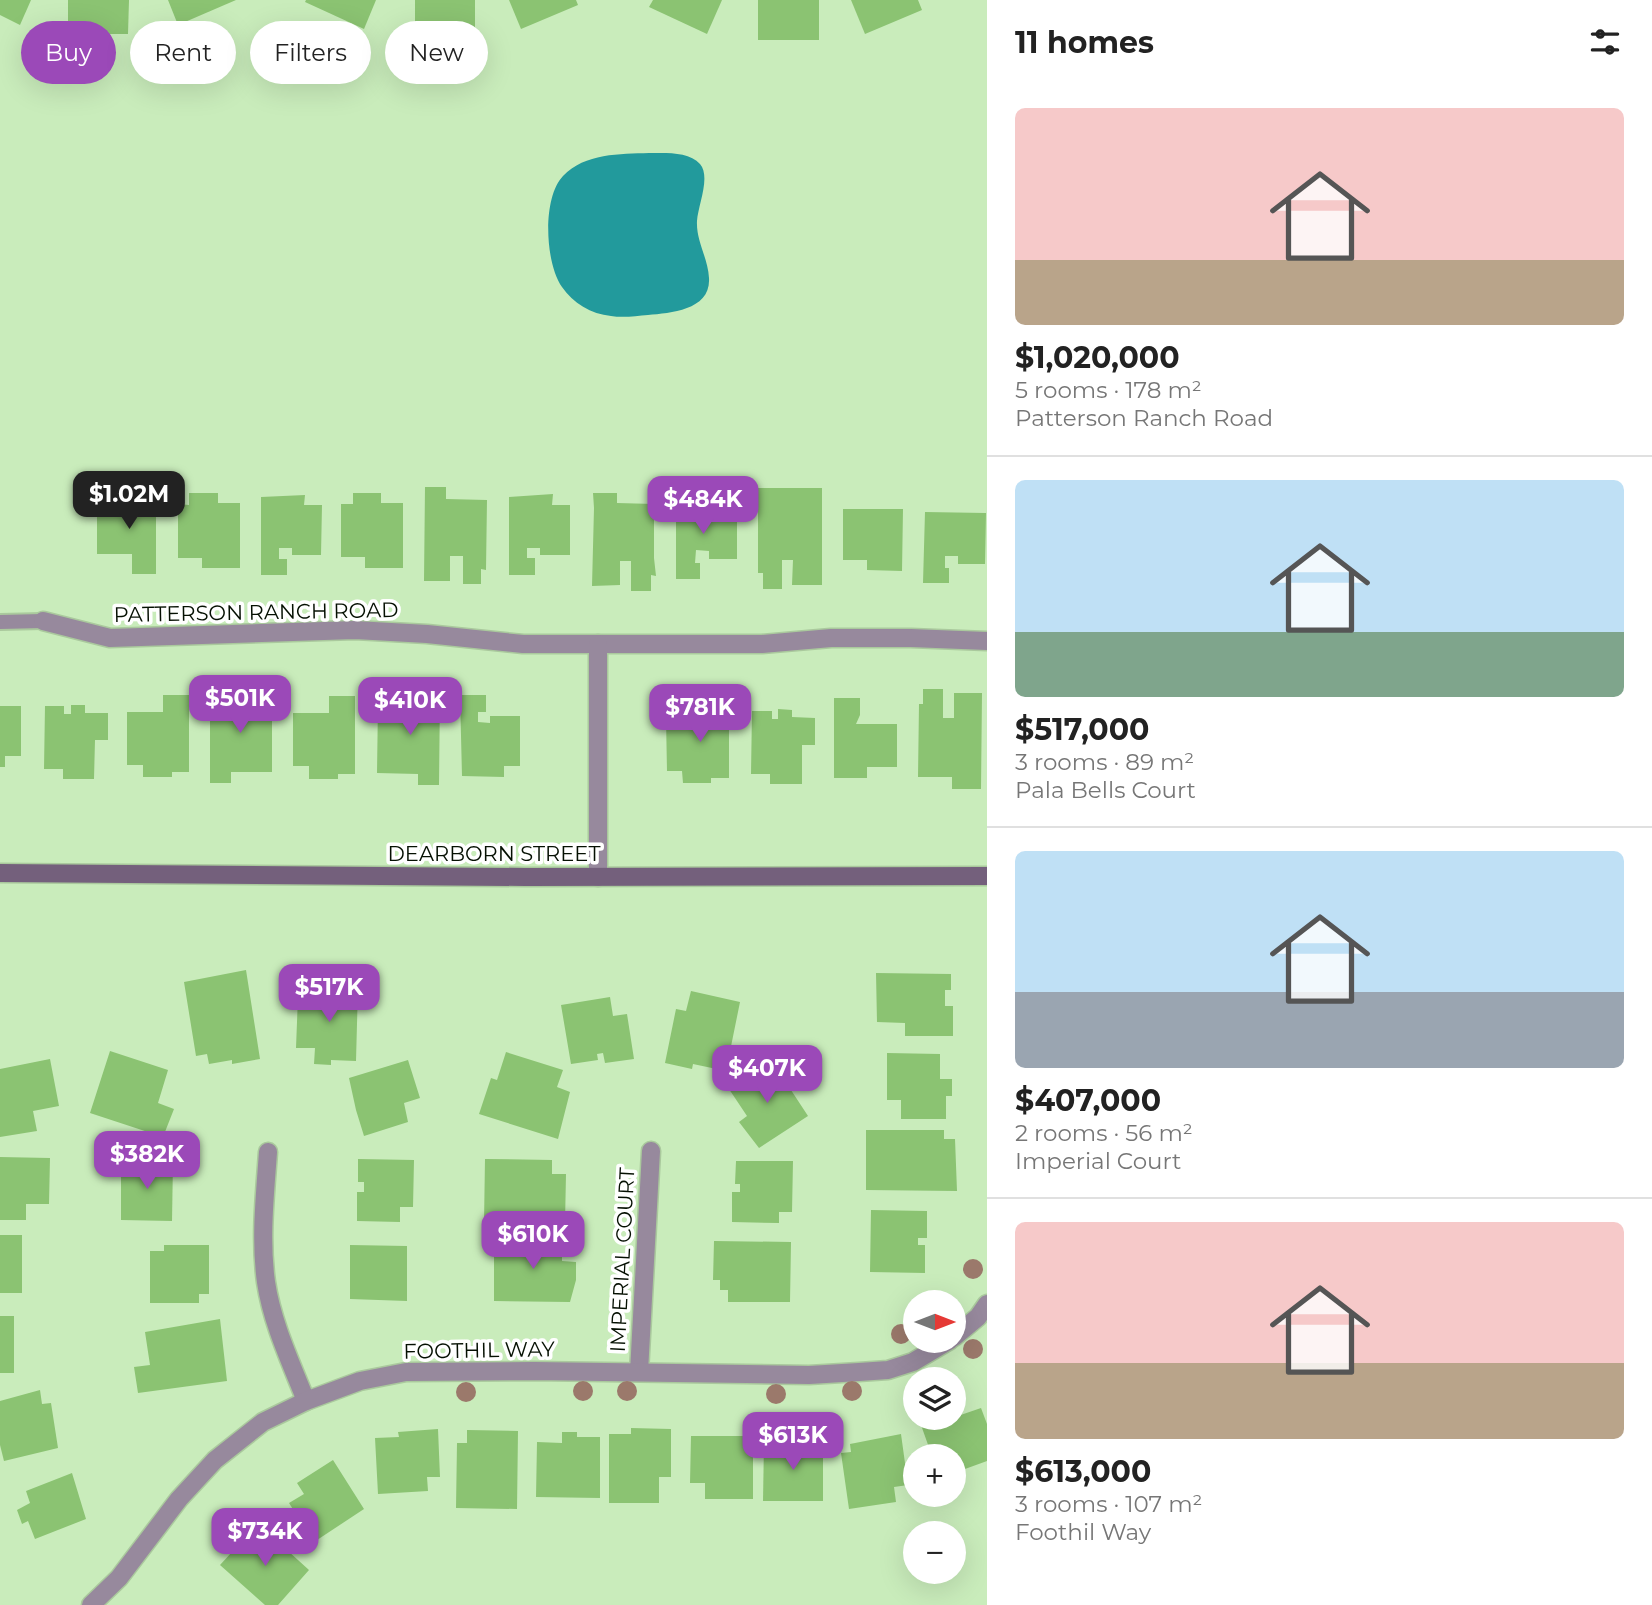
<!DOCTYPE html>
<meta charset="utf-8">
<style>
:root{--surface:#fff;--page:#f6f6f6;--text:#222;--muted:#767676;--line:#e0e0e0;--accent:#9b49b8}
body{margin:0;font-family:Montserrat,sans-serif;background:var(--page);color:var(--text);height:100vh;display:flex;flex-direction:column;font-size:26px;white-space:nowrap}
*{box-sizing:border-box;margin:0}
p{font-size:23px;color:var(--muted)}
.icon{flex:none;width:38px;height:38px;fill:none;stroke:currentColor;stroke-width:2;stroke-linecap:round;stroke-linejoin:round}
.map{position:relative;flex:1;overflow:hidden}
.side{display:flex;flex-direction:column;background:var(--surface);width:665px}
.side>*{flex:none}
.guide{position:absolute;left:21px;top:21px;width:665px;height:63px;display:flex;gap:14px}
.needle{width:46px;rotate:90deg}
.fabs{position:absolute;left:903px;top:1290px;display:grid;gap:14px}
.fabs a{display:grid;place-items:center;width:63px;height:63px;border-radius:50%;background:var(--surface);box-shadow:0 7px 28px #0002;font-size:35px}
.price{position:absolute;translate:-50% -60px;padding:0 16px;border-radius:14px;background:var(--accent);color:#fff;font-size:23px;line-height:46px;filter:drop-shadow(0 2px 4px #0008)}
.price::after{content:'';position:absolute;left:50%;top:42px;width:21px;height:16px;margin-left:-10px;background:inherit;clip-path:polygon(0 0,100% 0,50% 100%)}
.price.on{background:#222;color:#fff}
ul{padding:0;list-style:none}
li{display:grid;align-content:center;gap:14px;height:371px;padding:0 28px}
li+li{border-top:2px solid var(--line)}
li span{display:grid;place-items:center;height:217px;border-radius:10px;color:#555}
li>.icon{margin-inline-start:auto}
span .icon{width:126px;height:126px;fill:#fffc;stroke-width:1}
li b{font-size:30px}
h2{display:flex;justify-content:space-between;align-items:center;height:84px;padding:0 28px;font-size:30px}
.chip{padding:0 24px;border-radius:32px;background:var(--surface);box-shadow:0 7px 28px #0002;font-size:24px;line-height:63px}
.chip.on{background:var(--accent);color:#fff}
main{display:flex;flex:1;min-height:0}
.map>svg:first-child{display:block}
</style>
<main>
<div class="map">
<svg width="987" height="1605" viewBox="0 0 987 1605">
<rect width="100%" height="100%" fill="#c9ecbb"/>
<!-- water -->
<path fill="#229a9c" d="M649,153C664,153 689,151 700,164C711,177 698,205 697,221C696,241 708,258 709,278C711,310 671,313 648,315C636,316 623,318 611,316C591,314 573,303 562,287C545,263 542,198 563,176C585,153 620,154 649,153Z"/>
<!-- building -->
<g fill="#8bc372">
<path d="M0,0H31L20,25L0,15Z"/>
<path d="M68,0H129L128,34H68Z"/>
<path d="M168,0H236L178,25Z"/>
<path d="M306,0H376L364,29L305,2Z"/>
<rect x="415" y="0" width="60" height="35"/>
<path d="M509,0H576L578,5L521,29Z"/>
<path d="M653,0H722L707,34L649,7Z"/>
<rect x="758" y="0" width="61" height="40"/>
<path d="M851,0H918L922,10L865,34Z"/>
<path d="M425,487H446V499L487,500L486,570L481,569V584H463V556H450V581H424Z"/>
<path d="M758,488H822V585H792L793,560H782V589H763V573H758Z"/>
<path d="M189,493H218V503H240V568H202V558H178V504L189,505Z"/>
<path d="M353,493H381V503H403V568H365V557H341V504H353Z"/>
<path d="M593,493H617V503L654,504V558L656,576L651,575V591H631V561H620V585L592,586L594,508Z"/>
<path d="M553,494L552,505H570V555H540V548H527V558H535V575H509V497Z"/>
<path d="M305,495L304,505H322L321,555H292V548H279V559H287V575H261V497Z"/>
<path d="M110,496H156V574H132V554H97V505H110Z"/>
<path d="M676,500H692V508H737V559H709V551L696,550L695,563H700V579H676Z"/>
<path d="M843,509H903L902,571L867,570V560H843Z"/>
<path d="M925,512L986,513L985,564H958V556H945V568H949V583H923Z"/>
<path d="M249,687H268V702H272V772H231V783H210V690H236V714H249Z"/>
<path d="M383,688H401V716H414V692H440L439,785H418V774L377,773L378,703H383Z"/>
<path d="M923,689H943V718H954V693H982L981,789H952V777H918L919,704H923Z"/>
<path d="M163,695H189V772H172V777H143V765H127V712H163Z"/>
<path d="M460,695H486V712H478V722L490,723V716H520V766H504V777L462,776Z"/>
<path d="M329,696H355V774H338V779H309V766H293V713H329Z"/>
<path d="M834,698H860V715L856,724H897V767H867V778H834Z"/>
<path d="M703,700L729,701V778H711V783H683L682,771H667L666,718L703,717Z"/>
<path d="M71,705H85V713H108V740H95L94,779H63V769H44L45,706H64V714H71Z"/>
<path d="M0,706H21V756H5V767H0Z"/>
<path d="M778,709L792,710V717L815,718V745H802V784H770V774H751L752,711H772V719H778Z"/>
<path d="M246,970L260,1059L232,1064V1060L209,1064L207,1054L196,1056L184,982Z"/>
<path d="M876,973L951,974V990H945V1006H953V1036H905V1023L877,1022Z"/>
<path d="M323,985L358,987L356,1061L331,1060V1065L314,1064L315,1048H296L298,996L323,997Z"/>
<path d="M691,991L740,1002L726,1071L693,1064L692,1069L665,1063L676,1009L686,1011Z"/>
<path d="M610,997L613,1016L627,1014L634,1059L605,1063L603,1053L597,1054L598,1060L571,1064L561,1005Z"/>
<path d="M110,1051L168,1070L158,1103L174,1109L163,1137L90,1113Z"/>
<path d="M506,1052L563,1070L557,1087L570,1092L558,1139L479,1114L491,1078L497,1080Z"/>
<path d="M887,1053L940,1054V1079H952V1096H946V1119H901V1100H887Z"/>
<path d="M50,1059L59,1106L33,1111L37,1131L0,1137V1069Z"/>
<path d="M408,1060L420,1098L404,1103L408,1122L364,1136L356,1110L349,1078Z"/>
<path d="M772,1061L808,1116L759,1148L739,1122L747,1116L729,1089Z"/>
<path d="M866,1130H944V1139H955L957,1191L866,1190Z"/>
<path d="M0,1157L50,1158L49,1204H26V1220H0Z"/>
<path d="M358,1159L414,1160L413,1207H400V1222L357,1221V1192H364V1182H358Z"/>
<path d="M485,1159L552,1160V1174H566L565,1223H484Z"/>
<path d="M121,1161H173L172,1221L121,1220Z"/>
<path d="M736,1161H793L792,1212H779V1223L732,1222V1192H740V1184H735Z"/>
<path d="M871,1210L927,1211V1238H918V1245H925V1273L870,1272Z"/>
<rect x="0" y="1235" width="22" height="58"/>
<path d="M509,1236L562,1237V1261L576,1262V1280L570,1302L494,1301V1249H509Z"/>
<path d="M714,1241L791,1242L790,1302H728V1290H720V1280H713Z"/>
<path d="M164,1245H209V1294H199V1303H150V1251H164Z"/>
<path d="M350,1245L407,1246V1301L350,1299Z"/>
<rect x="0" y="1316" width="14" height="57"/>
<path d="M220,1319L227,1381L138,1393L134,1367L150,1365L145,1332Z"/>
<path d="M40,1390L42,1404L51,1403L58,1448L4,1461L0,1445V1401Z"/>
<path d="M981,1408L987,1424V1461L954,1473V1456H932L921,1425L940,1418H949V1419Z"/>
<path d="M631,1428L671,1429V1477H659V1503H609V1434H631Z"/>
<path d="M438,1429L440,1477H427L428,1491L378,1494L375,1438L399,1437L398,1432Z"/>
<path d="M467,1430L518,1431L517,1509L456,1508L457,1443H467Z"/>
<path d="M562,1432H577V1437H600V1498L536,1497L537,1442L562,1443Z"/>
<path d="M901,1434L908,1485L894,1487L896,1502L849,1509L841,1453L851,1452L850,1444Z"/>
<path d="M691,1436H753V1499H705V1483H690Z"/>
<path d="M764,1442H823V1501H763Z"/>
<path d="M333,1460L364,1509L314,1542L289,1503L304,1494L297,1483Z"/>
<path d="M72,1473L86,1519L35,1539L28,1521L22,1524L17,1510L30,1503L26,1491Z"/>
<path d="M254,1528L262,1535L266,1531L309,1570L278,1605H265L220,1565Z"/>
</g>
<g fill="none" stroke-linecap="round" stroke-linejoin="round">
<!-- lane casing -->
<g stroke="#aac99d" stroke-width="18">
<path id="lane" d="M0,622L43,621"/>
</g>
<!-- street casing -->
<g stroke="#aac99d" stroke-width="21">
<g id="street">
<path d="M43,621L110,638L355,630L427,634L523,644H762L831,638H911L987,641"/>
<path d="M598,644V877"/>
<path d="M268,1152C265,1195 260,1239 266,1282C272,1323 291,1363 306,1401"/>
<path d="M954,1337L978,1317L987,1304"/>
<path d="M639,1372L651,1151"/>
<path d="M91,1605L119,1578L179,1499L215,1460L263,1422L306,1401L360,1381L406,1372L534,1371L809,1375L859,1372L888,1370L913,1362L950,1340"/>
</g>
</g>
<!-- secondary casing -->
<g stroke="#aac99d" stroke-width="21">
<path id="secondary" d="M0,873L525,877L987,876"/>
</g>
<!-- lane -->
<use href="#lane" stroke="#97899d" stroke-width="14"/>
<!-- street -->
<use href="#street" stroke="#97899d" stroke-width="18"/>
<!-- secondary -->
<use href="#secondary" stroke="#74607c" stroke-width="18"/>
</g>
<!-- trees -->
<g fill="#9b796b">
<circle cx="973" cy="1269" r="10"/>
<circle cx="901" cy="1334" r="10"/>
<circle cx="973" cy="1349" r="10"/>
<circle cx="583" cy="1391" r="10"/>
<circle cx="627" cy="1391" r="10"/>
<circle cx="852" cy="1391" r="10"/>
<circle cx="466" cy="1392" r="10"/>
<circle cx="776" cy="1394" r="10"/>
</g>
<g text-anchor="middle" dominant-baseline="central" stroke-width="7" stroke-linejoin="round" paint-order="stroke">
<!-- street labels -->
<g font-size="21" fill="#051002" stroke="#fff">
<text transform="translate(256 612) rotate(-1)">PATTERSON RANCH ROAD</text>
<text x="494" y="853">DEARBORN STREET</text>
<text transform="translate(622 1260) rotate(-87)">IMPERIAL COURT</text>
<text transform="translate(479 1350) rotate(-1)">FOOTHIL WAY</text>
</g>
</g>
</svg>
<div class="fabs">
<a><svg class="needle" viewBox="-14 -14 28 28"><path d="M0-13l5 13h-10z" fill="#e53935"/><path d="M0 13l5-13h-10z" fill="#767676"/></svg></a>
<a><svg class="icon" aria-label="layers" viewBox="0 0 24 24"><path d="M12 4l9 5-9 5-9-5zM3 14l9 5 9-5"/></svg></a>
<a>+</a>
<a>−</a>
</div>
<b class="price on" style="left:129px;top:531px">$1.02M</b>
<b class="price" style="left:703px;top:536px">$484K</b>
<b class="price" style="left:240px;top:735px">$501K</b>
<b class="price" style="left:410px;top:737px">$410K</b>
<b class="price" style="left:700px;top:744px">$781K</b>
<b class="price" style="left:329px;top:1024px">$517K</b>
<b class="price" style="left:767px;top:1105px">$407K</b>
<b class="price" style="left:147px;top:1191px">$382K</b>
<b class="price" style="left:533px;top:1271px">$610K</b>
<b class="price" style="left:793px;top:1472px">$613K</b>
<b class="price" style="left:265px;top:1568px">$734K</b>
<div class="guide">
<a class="chip on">Buy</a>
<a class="chip">Rent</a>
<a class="chip">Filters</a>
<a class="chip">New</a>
</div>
</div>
<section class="side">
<h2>11 homes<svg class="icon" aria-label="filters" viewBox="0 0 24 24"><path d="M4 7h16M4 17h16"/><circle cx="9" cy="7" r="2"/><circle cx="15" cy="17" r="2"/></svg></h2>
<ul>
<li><span style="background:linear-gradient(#f6c9c9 70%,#b9a48a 0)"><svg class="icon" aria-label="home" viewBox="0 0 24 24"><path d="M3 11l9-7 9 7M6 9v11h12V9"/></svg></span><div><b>$1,020,000</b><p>5 rooms · 178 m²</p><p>Patterson Ranch Road</p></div></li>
<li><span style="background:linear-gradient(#bfe0f5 70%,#7fa58c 0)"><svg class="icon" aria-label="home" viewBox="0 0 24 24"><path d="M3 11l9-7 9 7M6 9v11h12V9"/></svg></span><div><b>$517,000</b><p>3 rooms · 89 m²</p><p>Pala Bells Court</p></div></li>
<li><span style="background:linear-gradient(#bfe0f5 65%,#9aa5b1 0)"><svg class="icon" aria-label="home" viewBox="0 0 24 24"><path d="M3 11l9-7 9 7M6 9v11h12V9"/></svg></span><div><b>$407,000</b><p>2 rooms · 56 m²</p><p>Imperial Court</p></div></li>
<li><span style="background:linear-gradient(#f6c9c9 65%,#b9a48a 0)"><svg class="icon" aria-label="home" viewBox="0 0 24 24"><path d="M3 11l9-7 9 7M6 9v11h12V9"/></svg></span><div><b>$613,000</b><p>3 rooms · 107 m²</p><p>Foothil Way</p></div></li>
</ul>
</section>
</main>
